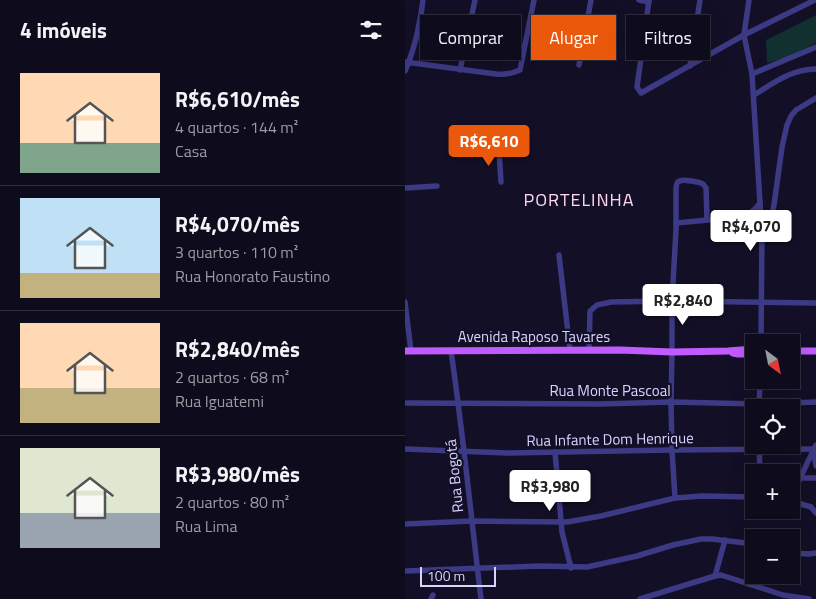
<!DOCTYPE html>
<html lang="pt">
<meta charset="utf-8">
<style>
:root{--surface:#0e0b1c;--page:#171425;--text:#f1f3f6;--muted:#9b9ba3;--line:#2e2b3b;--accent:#ea580c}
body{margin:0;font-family:"Titillium Web",sans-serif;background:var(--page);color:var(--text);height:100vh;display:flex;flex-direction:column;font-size:19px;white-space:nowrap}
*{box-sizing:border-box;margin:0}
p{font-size:16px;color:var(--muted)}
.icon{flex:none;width:28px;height:28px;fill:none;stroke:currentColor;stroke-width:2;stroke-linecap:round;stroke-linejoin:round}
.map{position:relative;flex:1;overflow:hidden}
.drawer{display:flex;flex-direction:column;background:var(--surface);width:405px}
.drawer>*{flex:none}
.banner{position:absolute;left:15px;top:15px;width:320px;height:45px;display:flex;gap:10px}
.needle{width:32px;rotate:148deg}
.fabs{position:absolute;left:340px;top:334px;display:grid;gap:10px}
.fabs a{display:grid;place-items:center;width:55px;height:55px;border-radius:0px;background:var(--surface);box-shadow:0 5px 20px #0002,0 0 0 1px var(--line);font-size:25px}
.scale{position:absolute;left:15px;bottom:12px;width:76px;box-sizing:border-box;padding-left:5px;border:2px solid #d9d4ff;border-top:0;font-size:14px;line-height:18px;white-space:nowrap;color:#d9d4ff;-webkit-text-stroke:4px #130f26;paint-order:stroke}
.price{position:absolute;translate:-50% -42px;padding:0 11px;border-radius:5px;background:#fff;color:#222;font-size:16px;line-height:32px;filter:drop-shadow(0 1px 2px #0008)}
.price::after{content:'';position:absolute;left:50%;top:30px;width:15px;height:11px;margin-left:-8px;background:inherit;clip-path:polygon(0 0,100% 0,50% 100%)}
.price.current{background:var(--accent);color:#fff}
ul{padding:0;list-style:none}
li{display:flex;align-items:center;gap:15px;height:125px;padding:0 20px}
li+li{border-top:1px solid var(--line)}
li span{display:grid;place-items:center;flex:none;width:140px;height:100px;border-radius:0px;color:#555}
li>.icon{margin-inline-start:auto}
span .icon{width:60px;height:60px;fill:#fffc;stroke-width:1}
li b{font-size:21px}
h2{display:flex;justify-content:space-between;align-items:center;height:60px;padding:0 20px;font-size:21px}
.chip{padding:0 18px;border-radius:0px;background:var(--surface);box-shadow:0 5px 20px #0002,0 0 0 1px var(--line);font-size:18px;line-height:45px}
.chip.current{background:var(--accent);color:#fff}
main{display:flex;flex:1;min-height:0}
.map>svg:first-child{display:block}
</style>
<main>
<section class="drawer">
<h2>4 imóveis<svg class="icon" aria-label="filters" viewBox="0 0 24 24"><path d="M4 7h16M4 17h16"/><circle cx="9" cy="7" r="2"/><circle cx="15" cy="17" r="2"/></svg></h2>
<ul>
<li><span style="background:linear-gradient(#ffd9b3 70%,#7fa58c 0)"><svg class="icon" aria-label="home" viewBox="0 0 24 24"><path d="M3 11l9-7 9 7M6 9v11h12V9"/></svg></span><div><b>R$6,610/mês</b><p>4 quartos · 144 m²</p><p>Casa</p></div></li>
<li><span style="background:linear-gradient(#bfe0f5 75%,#c2b280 0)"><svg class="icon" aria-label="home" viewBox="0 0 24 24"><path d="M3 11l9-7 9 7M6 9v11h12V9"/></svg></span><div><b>R$4,070/mês</b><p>3 quartos · 110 m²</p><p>Rua Honorato Faustino</p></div></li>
<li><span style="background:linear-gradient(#ffd9b3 65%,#c2b280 0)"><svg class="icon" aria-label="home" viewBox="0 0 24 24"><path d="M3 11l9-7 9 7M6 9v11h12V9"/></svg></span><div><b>R$2,840/mês</b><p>2 quartos · 68 m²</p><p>Rua Iguatemi</p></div></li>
<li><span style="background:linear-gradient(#dfe7d0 65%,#9aa5b1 0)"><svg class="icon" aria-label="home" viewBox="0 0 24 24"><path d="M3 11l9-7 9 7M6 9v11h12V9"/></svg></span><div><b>R$3,980/mês</b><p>2 quartos · 80 m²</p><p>Rua Lima</p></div></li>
</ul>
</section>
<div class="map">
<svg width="411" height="599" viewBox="0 0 411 599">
<rect width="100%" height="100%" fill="#130f26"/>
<!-- green -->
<path fill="#12302f" d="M411,15V43L380,58L362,63L361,40Z"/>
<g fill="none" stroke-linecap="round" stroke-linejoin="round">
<!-- minor -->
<g stroke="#3d3a85" stroke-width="5.5">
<path d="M234,0L244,2"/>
<path d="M244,0L232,87L236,93L339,35L410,0"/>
<path d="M344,0L339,35L347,74L355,203L357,231L356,342"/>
<path d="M0,62L91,74C100,75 106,74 115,70L129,0"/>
<path d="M174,65L186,0"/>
<path d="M285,66L295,0"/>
<path d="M55,70L70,0"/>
<path d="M0,71C10,49 15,24 18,0"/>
<path d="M347,74L411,47"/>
<path d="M349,95C368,83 387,69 411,69"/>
<path d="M94,150L96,182"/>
<path d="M0,188L32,186"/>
<path d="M271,223C282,222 292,221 303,220C323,220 343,221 355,203"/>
<path d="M357,231L366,218L369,205L377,147L382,125L386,116L391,110L411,98"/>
<path d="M154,255L165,350"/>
<path d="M0,302L6,351"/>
<path d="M184,350L185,311L192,305L206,302L267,301L411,303"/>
<path d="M46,351C58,433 66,516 76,599"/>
<path d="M0,403L195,404L266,402L354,404L411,402"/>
<path d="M354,408L355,380"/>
<path d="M354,445L355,472"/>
<path d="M0,449L103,453L267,450L411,449"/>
<path d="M408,449L411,466"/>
<path d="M150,452L157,532L166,568"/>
<path d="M395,478H411"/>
<path d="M386,497L411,445"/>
<path d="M270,498L267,450L266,402L267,352V301L271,230V188C272,184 271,182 275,181C278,179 295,182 298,184C299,185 300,187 301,188L302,220"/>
<path d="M386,501L406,507"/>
<path d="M406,507L411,513"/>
<path d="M0,524L67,521L162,522L196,516L270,498L297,496L349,497"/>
<path d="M386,553L404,554L411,553"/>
<path d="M0,571L135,566L182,567L232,556L268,545L296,539H307L349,544"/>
<path d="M310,576L320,540"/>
<path d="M26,599L28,595"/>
<path d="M235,599L310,576L316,575L378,595L404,599"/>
</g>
<!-- major -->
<g stroke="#c25bff" stroke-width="7">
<path d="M0,351L215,350L267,352L323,351L349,349"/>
<path d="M386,351H411"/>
<path d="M328,353L333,354H349"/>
</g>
</g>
<g text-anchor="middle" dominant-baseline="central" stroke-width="4.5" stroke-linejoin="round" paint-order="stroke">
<!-- street labels -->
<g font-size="15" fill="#d9d4ff" stroke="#130f26">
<text x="129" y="336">Avenida Raposo Tavares</text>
<text x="205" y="390">Rua Monte Pascoal</text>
<text transform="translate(205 439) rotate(-1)">Rua Infante Dom Henrique</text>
<text transform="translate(49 476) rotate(-96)">Rua Bogotá</text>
</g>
<!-- quarter labels -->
<g font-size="18" letter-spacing="1" fill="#ffd6f0" stroke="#130f26">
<text x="174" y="199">PORTELINHA</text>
</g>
</g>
</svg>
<div class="fabs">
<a><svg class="needle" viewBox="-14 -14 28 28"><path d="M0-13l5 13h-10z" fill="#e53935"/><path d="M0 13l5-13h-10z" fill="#9b9ba3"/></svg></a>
<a><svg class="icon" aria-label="locate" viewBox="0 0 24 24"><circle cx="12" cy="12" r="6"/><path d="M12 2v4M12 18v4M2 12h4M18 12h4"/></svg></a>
<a>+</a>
<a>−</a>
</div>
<div class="scale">100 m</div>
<b class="price current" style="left:84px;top:167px">R$6,610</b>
<b class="price" style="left:346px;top:252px">R$4,070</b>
<b class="price" style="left:278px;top:326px">R$2,840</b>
<b class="price" style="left:145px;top:512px">R$3,980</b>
<div class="banner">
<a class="chip">Comprar</a>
<a class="chip current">Alugar</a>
<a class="chip">Filtros</a>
</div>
</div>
</main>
